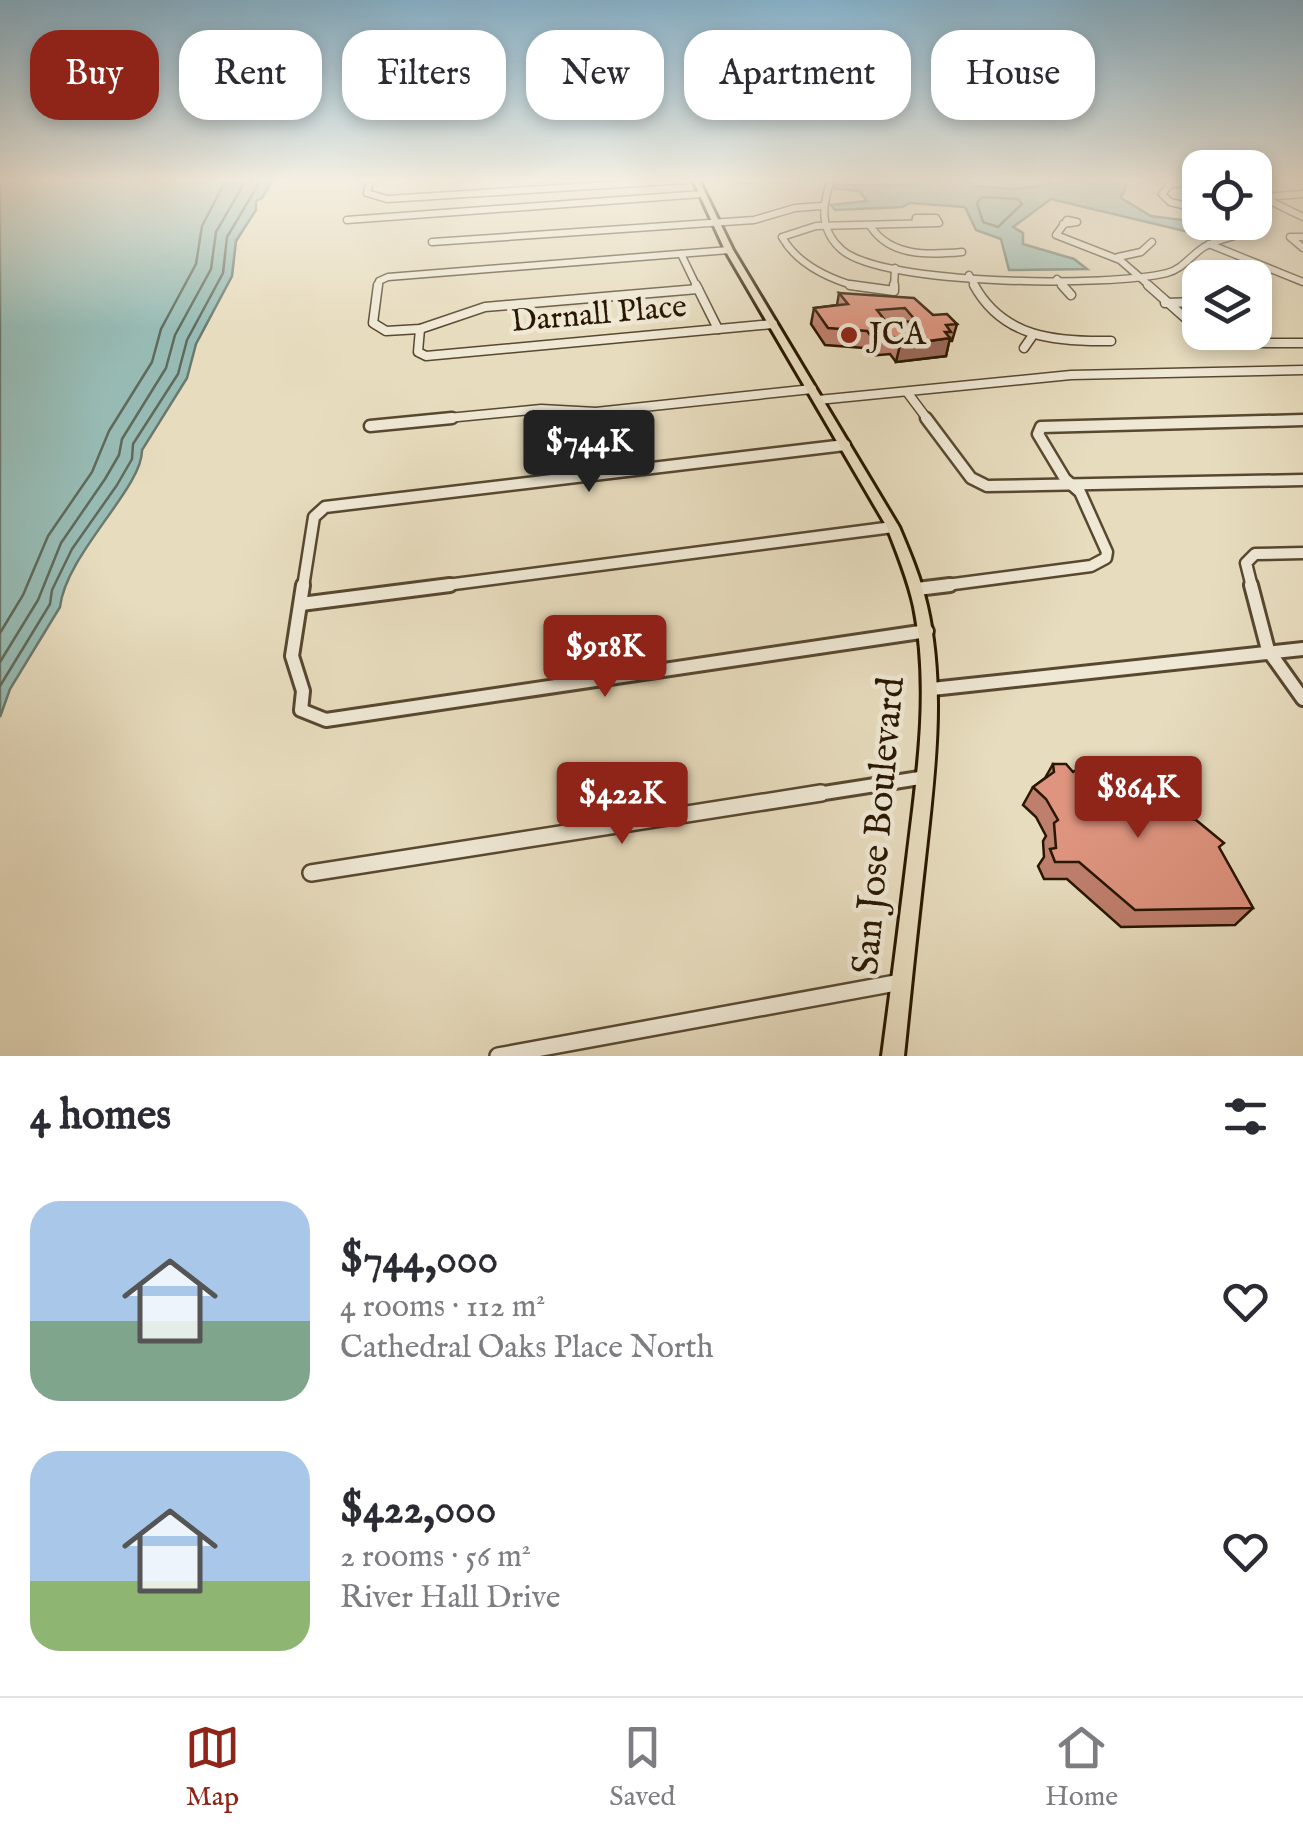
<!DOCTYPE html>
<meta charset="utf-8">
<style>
:root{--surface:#fff;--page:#f7f7f7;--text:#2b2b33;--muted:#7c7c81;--line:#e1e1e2;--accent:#8f2418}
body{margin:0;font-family:"IM FELL English",serif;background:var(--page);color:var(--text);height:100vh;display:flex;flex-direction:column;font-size:38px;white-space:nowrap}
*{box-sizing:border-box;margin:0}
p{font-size:32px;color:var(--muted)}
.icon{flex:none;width:55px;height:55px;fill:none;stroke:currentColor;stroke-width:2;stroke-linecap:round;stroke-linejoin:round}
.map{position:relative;height:1056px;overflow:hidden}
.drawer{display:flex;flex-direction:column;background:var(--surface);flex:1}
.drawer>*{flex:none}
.guide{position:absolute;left:30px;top:30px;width:1245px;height:90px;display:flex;gap:20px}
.fabs{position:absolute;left:1182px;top:150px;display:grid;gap:20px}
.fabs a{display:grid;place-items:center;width:90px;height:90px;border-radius:20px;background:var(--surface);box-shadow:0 5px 15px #0003;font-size:50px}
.price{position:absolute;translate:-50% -85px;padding:0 22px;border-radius:10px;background:var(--accent);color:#fff;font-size:32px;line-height:65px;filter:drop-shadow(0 2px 5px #0008)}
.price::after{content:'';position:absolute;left:50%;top:60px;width:30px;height:22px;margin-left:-15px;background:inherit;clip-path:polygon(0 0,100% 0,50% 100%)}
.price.current{background:#222;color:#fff}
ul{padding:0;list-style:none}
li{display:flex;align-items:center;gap:30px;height:250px;padding:0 30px}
li span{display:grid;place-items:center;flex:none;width:280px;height:200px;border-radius:30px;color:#555}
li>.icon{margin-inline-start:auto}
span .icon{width:120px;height:120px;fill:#fffc;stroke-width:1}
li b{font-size:42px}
h2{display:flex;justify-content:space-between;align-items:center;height:120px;padding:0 30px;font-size:42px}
.tag{padding:0 35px;border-radius:30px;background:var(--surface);box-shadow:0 5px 15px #0003;font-size:35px;line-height:90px}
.tag.current{background:var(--accent);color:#fff}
.dock{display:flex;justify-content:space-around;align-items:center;height:140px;border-top:2px solid var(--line);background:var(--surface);font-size:28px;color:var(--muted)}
.dock a{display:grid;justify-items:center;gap:5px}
.dock .current{color:var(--accent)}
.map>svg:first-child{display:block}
</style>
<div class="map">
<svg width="1303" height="1056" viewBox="0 0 1303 1056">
<rect width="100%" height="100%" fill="#e7dcbe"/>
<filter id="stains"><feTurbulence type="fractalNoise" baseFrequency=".002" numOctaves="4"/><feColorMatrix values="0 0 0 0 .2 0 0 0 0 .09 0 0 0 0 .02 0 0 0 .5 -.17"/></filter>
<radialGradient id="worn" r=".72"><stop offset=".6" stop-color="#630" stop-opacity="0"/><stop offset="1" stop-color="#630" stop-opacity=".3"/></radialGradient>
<!-- water -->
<g fill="#97bbb4" stroke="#6b796c" stroke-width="2.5">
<path d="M0,180H273L262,198L256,201V210L236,241L232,276L196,344L187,378L142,450C143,487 66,554 60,607L10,689L0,717Z"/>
<path d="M925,180H963L976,186L1014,189L1046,185L1053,180H1128L1121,198L1151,216L1236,227L1220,235L1197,234L1051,199L1013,227L1023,233V244L1074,259L1087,269L1009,270L1001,239L976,230L965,207L910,203L902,207L835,210L831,205L867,201L859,191L833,188L836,185H913Z"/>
</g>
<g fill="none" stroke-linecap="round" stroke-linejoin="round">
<!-- shore -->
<g stroke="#60695a" stroke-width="2.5">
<path d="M982,197L1018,199L1022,204L998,227L983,222L977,203Z"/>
<path d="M0,633L23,595L48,536L92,472L109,431L152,362L161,329L196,264L202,226L226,180"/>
<path d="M0,662L38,600L61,543L105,479L119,455L122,439L166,368L175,335L211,269L216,232L246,180"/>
<path d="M0,686L50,604L52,590L72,549L117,485L132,459L133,444L178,374L187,340L223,273L227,237L261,180"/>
</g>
<!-- minor-far4 casing -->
<g stroke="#584830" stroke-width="9">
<g id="minor-far4">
<path d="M370,180L367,193L387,199L685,180"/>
<path d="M741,180H749"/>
<path d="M831,180C822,205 819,230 842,250C884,286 1111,287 1167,273C1183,269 1191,255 1204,247C1217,239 1233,238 1247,231L1248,222"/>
<path d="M1303,194L1262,197L1303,217"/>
<path d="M1187,206L1170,202L1162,194L1170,184L1198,183"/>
<path d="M347,220L702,194"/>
<path d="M1063,224L1077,222L1067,220L1056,235L1120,260L1151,287"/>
<path d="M871,227C891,257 929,255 962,252"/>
<path d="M1303,237H1290L1303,248"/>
<path d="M432,242L754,220L795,208L821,206"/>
<path d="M1209,244L1303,282"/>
<path d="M681,254L697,287"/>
<path d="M1118,257L1141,252L1152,242"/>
<path d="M969,275L976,287"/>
<path d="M1057,279L1064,287"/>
<path d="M378,287L379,281L388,277L729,250"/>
<path d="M858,287C830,279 797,264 782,237L816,226L939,223L936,218H916L915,223"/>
<path d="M894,287L895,268"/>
</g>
</g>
<!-- minor-far3 casing -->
<g stroke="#584830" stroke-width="11">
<g id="minor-far3">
<path d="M378,285L373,323L386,331L420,329L485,307L698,289"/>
<path d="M696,285L718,329"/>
<path d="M850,285L894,291V285"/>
<path d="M974,285C1003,338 1056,342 1111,341"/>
<path d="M1062,285L1071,295"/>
<path d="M1148,285L1200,331"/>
<path d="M1165,303L1200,302"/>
<path d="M420,329L418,352L426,356L773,324"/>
<path d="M1203,332L1239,343H1303"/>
<path d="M1024,348L1033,335"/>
<path d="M907,392L928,420"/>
<path d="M818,400L1071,375L1303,370"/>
<path d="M427,420L541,409L596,412L812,389"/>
<path d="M1289,420H1303"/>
</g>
</g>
<!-- minor-far2 casing -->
<g stroke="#584830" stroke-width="15">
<g id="minor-far2">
<path d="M926,418L971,478L987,486L1303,480"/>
<path d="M370,426L452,418"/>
<path d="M303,587L314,517L325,507L845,445"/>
<path d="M431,587L893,527"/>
<path d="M931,587L1091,566L1106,558L1107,552L1080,492L1065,479L1038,434L1041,427L1303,420"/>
<path d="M1252,587L1246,563L1255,554L1303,553"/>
</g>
</g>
<!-- minor-far1 casing -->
<g stroke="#584830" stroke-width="18">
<g id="minor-far1">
<path d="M303,585L292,656L303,691L301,710L326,720L927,631"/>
<path d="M1251,585L1268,650L1303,699"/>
<path d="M917,589L950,585"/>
<path d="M301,604L450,585"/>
<path d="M932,689L1303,649"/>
<path d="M805,796L926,777"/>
</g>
</g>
<!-- minor casing -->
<g stroke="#584830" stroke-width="20">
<g id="minor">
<path d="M311,873L821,793"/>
<path d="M498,1056L901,982"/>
</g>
</g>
<!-- major casing -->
<g stroke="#291700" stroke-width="6">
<path id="major" d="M693,180H699L733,250L899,527C910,553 921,579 927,606C945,686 935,770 926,850C918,919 911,987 904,1056H882C891,988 900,919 908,851C918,770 930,687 914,607C908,579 897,553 887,527L725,250Z"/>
</g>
<!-- minor-far4 -->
<use href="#minor-far4" stroke="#efe8d5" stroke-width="6"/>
<!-- minor-far3 -->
<use href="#minor-far3" stroke="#efe8d5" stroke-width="8"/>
<!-- minor-far2 -->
<use href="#minor-far2" stroke="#efe8d5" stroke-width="10"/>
<!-- minor-far1 -->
<use href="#minor-far1" stroke="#efe8d5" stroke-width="12"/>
<!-- minor -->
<use href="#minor" stroke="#efe8d5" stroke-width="15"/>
<!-- major -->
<use href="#major" fill="#e7dcbe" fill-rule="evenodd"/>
</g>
<!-- wall -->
<g fill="#bf7f6d" stroke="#291700" stroke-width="2.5">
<path d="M839,293L933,315L957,324L952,341H949L946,356L896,362L890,354L869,356L864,348L825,345L811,324L814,308L837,305Z"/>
<path d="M1053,764L1073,772L1139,770L1134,777L1185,818L1219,848L1253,908L1235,925L1121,927L1067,879H1044L1038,866L1044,857L1043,841L1046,836L1036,817L1023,805L1033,787L1045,778Z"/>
</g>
<!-- shaded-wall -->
<path fill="#9b6859" stroke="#291700" stroke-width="2.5" d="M950,338L946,356L896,362L900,345Z"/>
<!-- building -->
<g fill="#de947f" stroke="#291700" stroke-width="2.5" fill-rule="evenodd">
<path d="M839,293L914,298L933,315L947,314L957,324L946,325L951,332H945L950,338L900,345L894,337L873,339L867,331L828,328L814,308L848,304ZM905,308L916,321L887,323L877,310Z"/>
<path d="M1130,763L1139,770L1132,775L1158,796L1171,799L1185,818L1196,820L1224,843L1219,847L1253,908L1135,910L1079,862H1055L1050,849L1056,848L1054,823L1058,820L1046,799L1033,787L1054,772L1053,764H1066L1073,772L1081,767Z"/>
</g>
<!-- sky -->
<linearGradient id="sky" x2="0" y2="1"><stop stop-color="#87b7d3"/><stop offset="0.55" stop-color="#f4efe2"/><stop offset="1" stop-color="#f4efe2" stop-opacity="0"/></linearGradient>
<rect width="1303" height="327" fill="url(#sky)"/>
<!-- markers -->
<circle fill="#8f2418" stroke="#efe8d5" stroke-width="4" cx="849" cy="335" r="10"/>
<g text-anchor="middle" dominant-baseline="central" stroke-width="9" stroke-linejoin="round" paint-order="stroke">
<!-- far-street labels -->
<g font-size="32" fill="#291700" stroke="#efe8d5">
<text transform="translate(599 315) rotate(-5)">Darnall Place</text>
</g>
<!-- far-poi labels -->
<g font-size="32" fill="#291700" stroke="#efe8d5" text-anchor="start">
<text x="869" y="335">JCA</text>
</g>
<!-- street labels -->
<g font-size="38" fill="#291700" stroke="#efe8d5">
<text transform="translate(880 826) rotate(-85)">San Jose Boulevard</text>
</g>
</g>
<rect width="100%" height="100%" filter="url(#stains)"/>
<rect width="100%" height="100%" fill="url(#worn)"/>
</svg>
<div class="fabs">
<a><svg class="icon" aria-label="locate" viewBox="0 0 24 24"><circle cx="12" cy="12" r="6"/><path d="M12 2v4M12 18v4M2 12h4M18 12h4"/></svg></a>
<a><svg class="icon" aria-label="layers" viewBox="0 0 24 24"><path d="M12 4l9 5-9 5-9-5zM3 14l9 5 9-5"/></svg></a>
</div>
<b class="price current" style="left:589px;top:495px">$744K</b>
<b class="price" style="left:605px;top:700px">$918K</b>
<b class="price" style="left:1138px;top:841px">$864K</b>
<b class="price" style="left:622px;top:847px">$422K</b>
<div class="guide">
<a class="tag current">Buy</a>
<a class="tag">Rent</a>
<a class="tag">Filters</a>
<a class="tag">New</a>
<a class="tag">Apartment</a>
<a class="tag">House</a>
</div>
</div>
<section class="drawer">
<h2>4 homes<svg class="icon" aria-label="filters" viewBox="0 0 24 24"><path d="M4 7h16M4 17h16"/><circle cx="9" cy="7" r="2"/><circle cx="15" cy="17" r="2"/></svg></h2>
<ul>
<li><span style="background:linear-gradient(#a9c7e8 60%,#7fa58c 0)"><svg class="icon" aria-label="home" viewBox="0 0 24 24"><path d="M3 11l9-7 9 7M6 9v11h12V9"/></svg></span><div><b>$744,000</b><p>4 rooms · 112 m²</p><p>Cathedral Oaks Place North</p></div><svg class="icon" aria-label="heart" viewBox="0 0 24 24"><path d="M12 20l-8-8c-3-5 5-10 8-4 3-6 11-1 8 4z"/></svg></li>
<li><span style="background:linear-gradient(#a9c7e8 65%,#8fb573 0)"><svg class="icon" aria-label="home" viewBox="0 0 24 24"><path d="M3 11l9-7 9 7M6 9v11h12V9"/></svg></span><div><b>$422,000</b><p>2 rooms · 56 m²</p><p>River Hall Drive</p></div><svg class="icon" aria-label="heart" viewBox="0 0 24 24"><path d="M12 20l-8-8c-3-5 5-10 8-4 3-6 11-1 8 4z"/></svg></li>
</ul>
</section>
<nav class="dock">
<a class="current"><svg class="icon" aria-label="map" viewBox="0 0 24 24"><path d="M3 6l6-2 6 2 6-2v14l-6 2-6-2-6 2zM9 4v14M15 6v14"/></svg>Map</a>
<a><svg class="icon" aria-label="saved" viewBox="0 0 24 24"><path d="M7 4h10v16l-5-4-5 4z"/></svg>Saved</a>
<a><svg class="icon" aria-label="home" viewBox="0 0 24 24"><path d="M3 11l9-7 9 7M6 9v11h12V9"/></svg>Home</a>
</nav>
